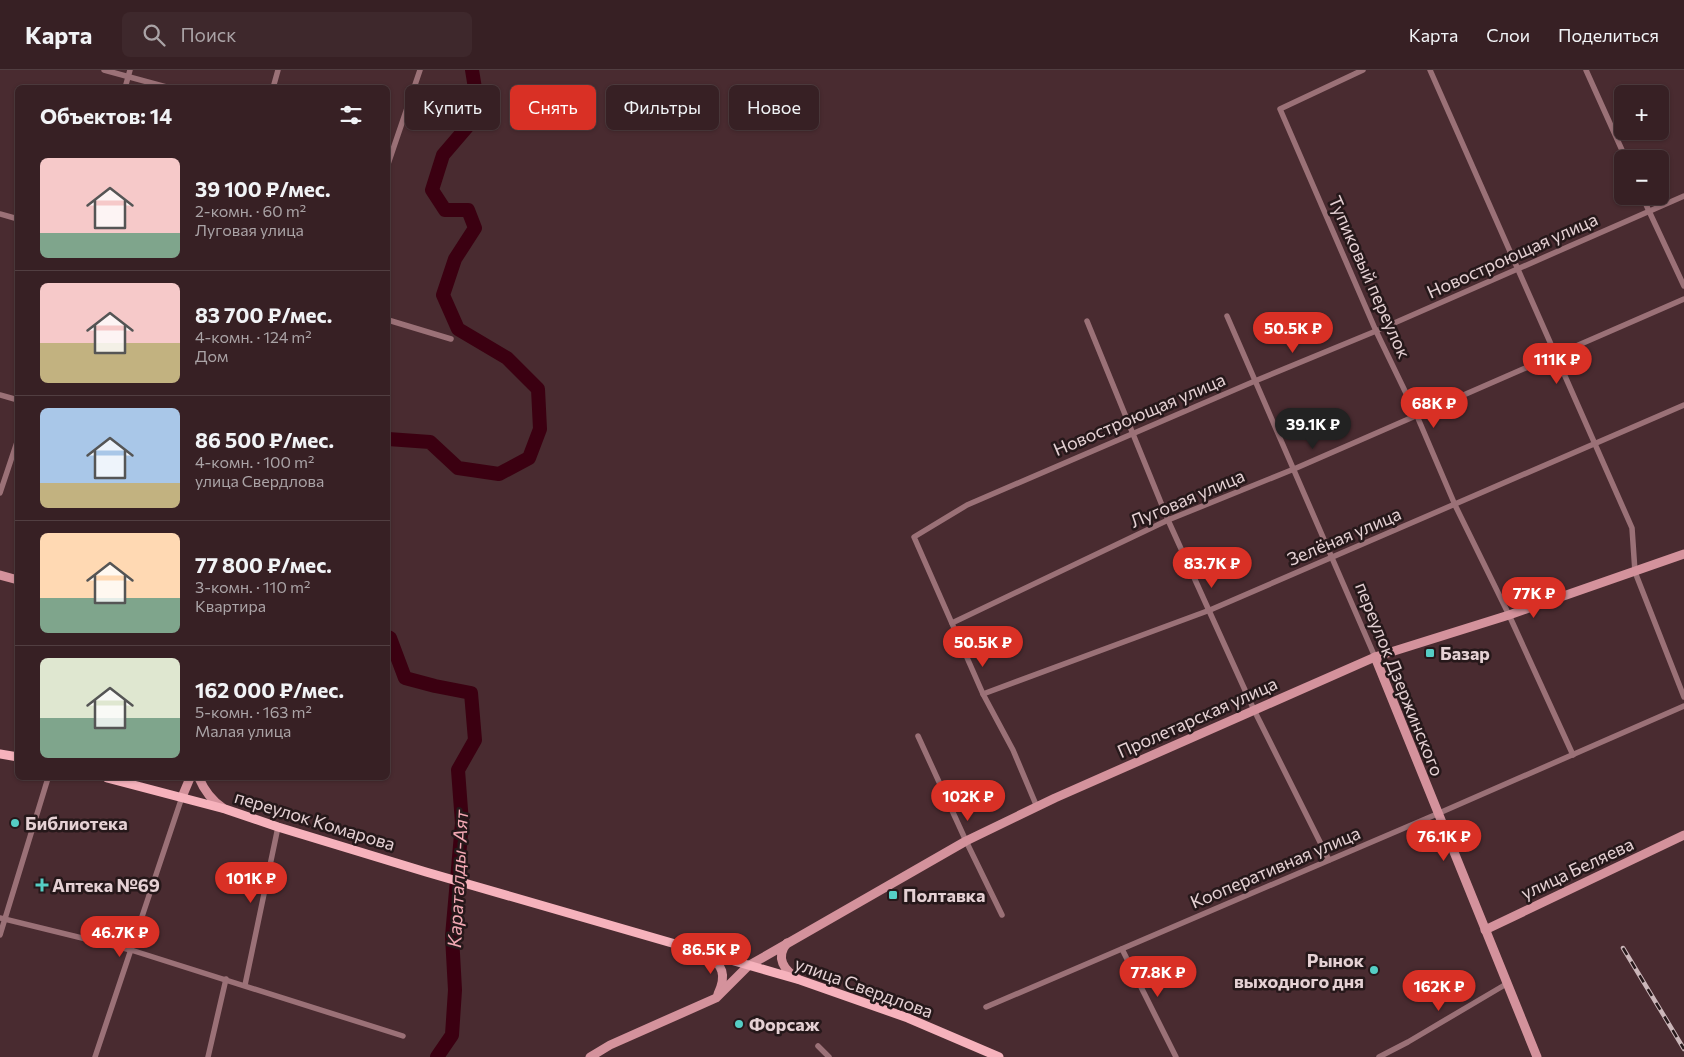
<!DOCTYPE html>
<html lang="ru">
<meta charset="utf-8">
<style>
:root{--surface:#372024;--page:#3e282c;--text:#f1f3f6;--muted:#aaa3a6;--line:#513e41;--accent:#d93025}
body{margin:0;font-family:Commissioner,sans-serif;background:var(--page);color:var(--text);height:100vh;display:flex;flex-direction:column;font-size:19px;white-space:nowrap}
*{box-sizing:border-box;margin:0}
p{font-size:16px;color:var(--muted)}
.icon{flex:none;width:28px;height:28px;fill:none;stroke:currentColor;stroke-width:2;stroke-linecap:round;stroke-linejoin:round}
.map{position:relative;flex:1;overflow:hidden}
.panel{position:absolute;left:15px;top:15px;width:375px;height:695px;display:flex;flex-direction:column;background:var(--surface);border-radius:8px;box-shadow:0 1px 4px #0004,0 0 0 1px var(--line)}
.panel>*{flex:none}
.guide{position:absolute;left:405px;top:15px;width:475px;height:45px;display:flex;gap:10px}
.fabs{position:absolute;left:1614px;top:15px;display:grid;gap:10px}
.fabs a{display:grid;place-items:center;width:55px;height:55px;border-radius:8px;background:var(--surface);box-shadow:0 1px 4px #0004,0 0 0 1px var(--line);font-size:25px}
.price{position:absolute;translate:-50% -42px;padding:0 11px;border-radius:18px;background:var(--accent);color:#fff;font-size:16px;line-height:32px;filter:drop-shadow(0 1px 2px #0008)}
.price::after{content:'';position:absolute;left:50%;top:30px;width:15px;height:11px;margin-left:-8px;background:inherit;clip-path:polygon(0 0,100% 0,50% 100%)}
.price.selected{background:#222;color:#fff}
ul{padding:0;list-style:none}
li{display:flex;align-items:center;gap:15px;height:125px;padding:0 25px}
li+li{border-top:1px solid var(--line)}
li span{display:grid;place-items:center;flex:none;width:140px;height:100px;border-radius:8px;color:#555}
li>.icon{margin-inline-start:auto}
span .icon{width:60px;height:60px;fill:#fffc;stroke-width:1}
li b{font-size:21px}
h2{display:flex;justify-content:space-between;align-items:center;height:60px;padding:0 25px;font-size:21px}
.pill{padding:0 18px;border-radius:8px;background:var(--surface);box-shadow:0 1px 4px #0004,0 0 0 1px var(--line);font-size:18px;line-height:45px}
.pill.selected{background:var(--accent);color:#fff}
header{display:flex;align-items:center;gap:30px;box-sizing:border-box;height:70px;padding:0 25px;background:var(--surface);border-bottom:1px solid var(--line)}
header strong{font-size:24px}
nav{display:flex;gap:28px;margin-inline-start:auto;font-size:18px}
.search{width:350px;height:45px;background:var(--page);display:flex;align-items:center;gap:12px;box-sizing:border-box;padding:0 18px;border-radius:8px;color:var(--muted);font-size:19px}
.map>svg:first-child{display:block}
</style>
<header>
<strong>Карта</strong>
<div class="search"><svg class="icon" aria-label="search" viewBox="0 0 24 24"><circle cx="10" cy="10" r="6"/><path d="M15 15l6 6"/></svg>Поиск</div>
<nav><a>Карта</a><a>Слои</a><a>Поделиться</a></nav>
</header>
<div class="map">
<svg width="1684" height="987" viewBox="0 0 1684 987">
<rect width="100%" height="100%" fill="#492b30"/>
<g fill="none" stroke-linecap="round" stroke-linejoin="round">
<!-- river -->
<g stroke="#3b0011" stroke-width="14">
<path d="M388,369L430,372L458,398L499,404L529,388L540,359L538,319L507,288L458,259L443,225L455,189L475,158L468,140H445L432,120L443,85L479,43L472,0"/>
<path d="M388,567L390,568L405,608L435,616L471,623L475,670L458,700L462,753L452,866L455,920L452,965L437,987"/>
</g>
<!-- street -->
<g stroke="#9b7177" stroke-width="5.5">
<path d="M104,0L170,18"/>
<path d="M1363,0L1280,39L1376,261L1417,346L1455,435L1509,545L1573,685"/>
<path d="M1430,0L1632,458L1635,502L1684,627"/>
<path d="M1586,0L1626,89"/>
<path d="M125,18L130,0"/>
<path d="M273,18L278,0"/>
<path d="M388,94L420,0"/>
<path d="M1642,126L1684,216"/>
<path d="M0,144L18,149"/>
<path d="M1227,246L1375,587"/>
<path d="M388,250L451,269"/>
<path d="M1087,251L1168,450L1254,640L1329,790"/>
<path d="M0,325L18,330"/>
<path d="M0,423L18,369"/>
<path d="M952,553L1168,450L1294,399L1684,229"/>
<path d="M983,624L1210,540L1684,335"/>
<path d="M918,666L966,771L1002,845"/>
<path d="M1037,737L1013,680L983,624L914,467L967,435L1255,311L1376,261L1684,126"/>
<path d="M0,848L131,880L403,966"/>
<path d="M0,865L48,708"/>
<path d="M1122,879L1176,987"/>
<path d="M245,915L278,757"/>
<path d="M986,937L1437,744L1684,636"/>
<path d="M818,976L829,987"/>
<path d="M95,987L182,727"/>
<path d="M208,987L226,909"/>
<path d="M1379,987L1408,972L1508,913"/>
</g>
<!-- secondary -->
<g stroke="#d4929c" stroke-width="9">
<path d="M0,505L18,510"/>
<path d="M1375,587L1537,987"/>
<path d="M199,708C204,720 211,730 223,738"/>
<path d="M182,727L190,708"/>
<path d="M1485,860L1684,765"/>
<path d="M787,873C775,888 784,900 798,909"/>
<path d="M706,883C723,895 727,905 718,924"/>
<path d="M590,987L610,975L716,928L748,896L966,771L1055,728L1375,587L1509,545L1684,484"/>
</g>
<!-- primary -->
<g stroke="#f6b2bc" stroke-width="9">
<path d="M0,684L18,687"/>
<path d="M107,708L225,739L278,757L426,802L800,910L908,948L999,987"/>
</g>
<!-- rail casing -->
<g stroke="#cbb6b9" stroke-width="4.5">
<path id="rail" d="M1623,878L1684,979"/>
</g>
<!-- rail -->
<use href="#rail" stroke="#26181a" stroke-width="2.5" stroke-dasharray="8" stroke-linecap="butt"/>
</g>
<!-- markers -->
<g fill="#55cec5" stroke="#26181a" stroke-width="2">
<rect x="1425" y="578" width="10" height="10" rx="2.5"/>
<circle cx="15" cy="753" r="5"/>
<path d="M39.5 807.5h5v5h5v5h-5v5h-5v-5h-5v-5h5z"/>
<rect x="888" y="820" width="10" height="10" rx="2.5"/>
<circle cx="1374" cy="900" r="5"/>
<circle cx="739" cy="954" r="5"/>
</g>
<g text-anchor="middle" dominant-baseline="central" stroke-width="5" stroke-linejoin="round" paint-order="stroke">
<!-- street labels -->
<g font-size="18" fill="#e5d1d4" stroke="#26181a">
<text transform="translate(1512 185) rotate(-24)">Новостроющая улица</text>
<text transform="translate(1370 207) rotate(66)">Тупиковый переулок</text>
<text transform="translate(1139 344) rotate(-23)">Новостроющая улица</text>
<text transform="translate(1187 428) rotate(-23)">Луговая улица</text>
<text transform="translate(1344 466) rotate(-23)">Зелёная улица</text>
<text transform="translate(1400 609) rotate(68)">переулок Дзержинского</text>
<text transform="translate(1197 647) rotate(-24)">Пролетарская улица</text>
<text transform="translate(315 750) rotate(17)">переулок Комарова</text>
<text transform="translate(1275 797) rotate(-23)">Кооперативная улица</text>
<text transform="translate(1577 798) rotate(-25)">улица Беляева</text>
<text transform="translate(864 917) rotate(20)">улица Свердлова</text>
</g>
<!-- poi labels -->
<g font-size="18" font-weight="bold" fill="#e5d1d4" stroke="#26181a" text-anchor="start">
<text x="1440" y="583">Базар</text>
<text x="25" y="753">Библиотека</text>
<text x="52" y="815">Аптека №69</text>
<text x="903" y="825">Полтавка</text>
<text x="1364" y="890" text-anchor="end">Рынок<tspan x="1364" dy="21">выходного дня</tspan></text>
<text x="749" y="954">Форсаж</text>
</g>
<!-- water labels -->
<g font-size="19" font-style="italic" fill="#f3a9b4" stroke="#26181a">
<text transform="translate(457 809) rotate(-87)">Караталды-Аят</text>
</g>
</g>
</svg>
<div class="fabs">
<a>+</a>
<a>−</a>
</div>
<b class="price" style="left:1293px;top:284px">50.5K ₽</b>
<b class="price" style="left:1557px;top:315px">111K ₽</b>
<b class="price" style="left:1434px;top:359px">68K ₽</b>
<b class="price selected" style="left:1313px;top:380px">39.1K ₽</b>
<b class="price" style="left:1212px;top:519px">83.7K ₽</b>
<b class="price" style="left:1534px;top:549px">77K ₽</b>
<b class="price" style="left:983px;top:598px">50.5K ₽</b>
<b class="price" style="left:968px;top:752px">102K ₽</b>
<b class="price" style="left:1444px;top:792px">76.1K ₽</b>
<b class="price" style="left:251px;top:834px">101K ₽</b>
<b class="price" style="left:120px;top:888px">46.7K ₽</b>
<b class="price" style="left:711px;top:905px">86.5K ₽</b>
<b class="price" style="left:1158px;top:928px">77.8K ₽</b>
<b class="price" style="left:1439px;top:942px">162K ₽</b>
<div class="guide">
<a class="pill">Купить</a>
<a class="pill selected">Снять</a>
<a class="pill">Фильтры</a>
<a class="pill">Новое</a>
</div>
<section class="panel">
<h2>Объектов: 14<svg class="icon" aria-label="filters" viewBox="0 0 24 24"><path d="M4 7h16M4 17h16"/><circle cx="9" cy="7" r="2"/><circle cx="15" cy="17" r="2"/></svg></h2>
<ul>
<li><span style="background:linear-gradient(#f6c9c9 75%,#7fa58c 0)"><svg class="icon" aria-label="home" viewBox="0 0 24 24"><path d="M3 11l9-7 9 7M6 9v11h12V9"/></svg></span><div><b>39 100 ₽/мес.</b><p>2-комн. · 60 m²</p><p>Луговая улица</p></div></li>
<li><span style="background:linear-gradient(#f6c9c9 60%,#c2b280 0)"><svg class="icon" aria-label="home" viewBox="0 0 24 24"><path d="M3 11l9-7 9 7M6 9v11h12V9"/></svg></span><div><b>83 700 ₽/мес.</b><p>4-комн. · 124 m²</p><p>Дом</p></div></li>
<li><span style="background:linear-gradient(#a9c7e8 75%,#c2b280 0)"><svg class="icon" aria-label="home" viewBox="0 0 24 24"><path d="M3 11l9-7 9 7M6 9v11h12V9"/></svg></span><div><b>86 500 ₽/мес.</b><p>4-комн. · 100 m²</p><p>улица Свердлова</p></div></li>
<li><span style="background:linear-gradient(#ffd9b3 65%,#7fa58c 0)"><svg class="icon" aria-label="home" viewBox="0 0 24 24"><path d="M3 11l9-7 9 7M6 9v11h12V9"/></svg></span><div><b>77 800 ₽/мес.</b><p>3-комн. · 110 m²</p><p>Квартира</p></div></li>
<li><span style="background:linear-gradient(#dfe7d0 60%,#7fa58c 0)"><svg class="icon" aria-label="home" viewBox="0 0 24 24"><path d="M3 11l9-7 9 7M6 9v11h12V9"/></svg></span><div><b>162 000 ₽/мес.</b><p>5-комн. · 163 m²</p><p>Малая улица</p></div></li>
</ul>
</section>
</div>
